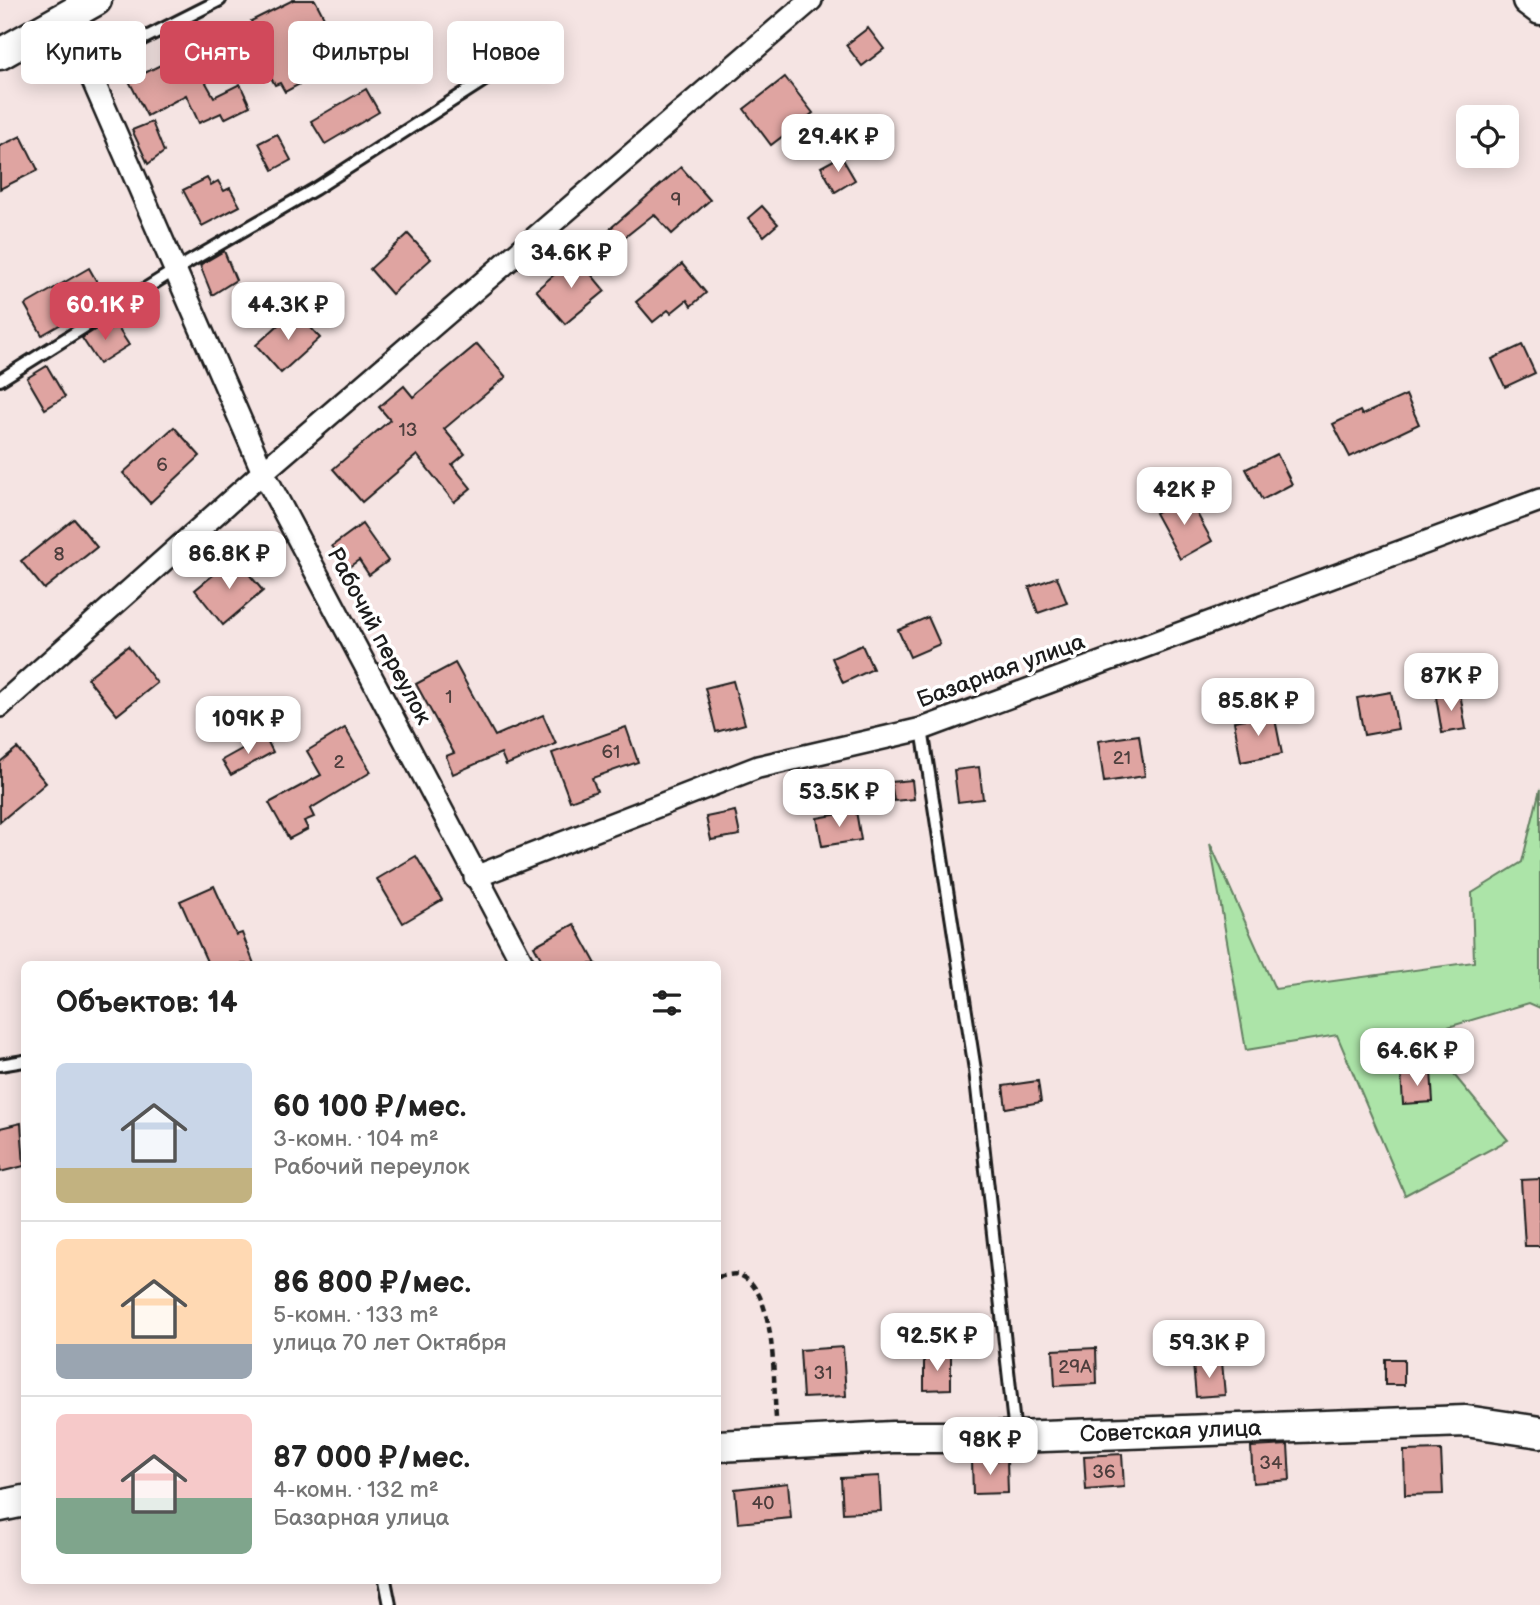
<!DOCTYPE html>
<html lang="ru">
<meta charset="utf-8">
<style>
:root{--surface:#fff;--page:#f6f6f6;--text:#222;--muted:#767676;--line:#e0e0e0;--accent:#d1495b}
body{margin:0;font-family:"Balsamiq Sans",sans-serif;background:var(--page);color:var(--text);height:100vh;display:flex;flex-direction:column;font-size:26px;white-space:nowrap}
*{box-sizing:border-box;margin:0}
p{font-size:23px;color:var(--muted)}
.icon{flex:none;width:38px;height:38px;fill:none;stroke:currentColor;stroke-width:2;stroke-linecap:round;stroke-linejoin:round}
.map{position:relative;flex:1;overflow:hidden}
.details{position:absolute;left:21px;top:961px;width:700px;height:623px;display:flex;flex-direction:column;background:var(--surface);border-radius:10px;box-shadow:0 4px 18px #0003}
.details>*{flex:none}
.hud{position:absolute;left:21px;top:21px;width:700px;height:63px;display:flex;gap:14px}
.tools{position:absolute;left:1456px;top:105px;display:grid;gap:14px}
.tools a{display:grid;place-items:center;width:63px;height:63px;border-radius:10px;background:var(--surface);box-shadow:0 4px 18px #0003;font-size:35px}
.price{position:absolute;translate:-50% -60px;padding:0 16px;border-radius:14px;background:#fff;color:#222;font-size:23px;line-height:46px;filter:drop-shadow(0 2px 4px #0008)}
.price::after{content:'';position:absolute;left:50%;top:42px;width:21px;height:16px;margin-left:-10px;background:inherit;clip-path:polygon(0 0,100% 0,50% 100%)}
.price.on{background:var(--accent);color:#fff}
ul{padding:0;list-style:none}
li{display:flex;align-items:center;gap:21px;height:175px;padding:0 35px}
li+li{border-top:2px solid var(--line)}
li span{display:grid;place-items:center;flex:none;width:196px;height:140px;border-radius:10px;color:#555}
li>.icon{margin-inline-start:auto}
span .icon{width:84px;height:84px;fill:#fffc;stroke-width:1}
li b{font-size:30px}
h2{display:flex;justify-content:space-between;align-items:center;height:84px;padding:0 35px;font-size:30px}
.pill{padding:0 24px;border-radius:10px;background:var(--surface);box-shadow:0 4px 18px #0003;font-size:24px;line-height:63px}
.pill.on{background:var(--accent);color:#fff}
.map>svg:first-child{display:block}
</style>
<div class="map">
<svg width="1540" height="1605" viewBox="0 0 1540 1605">
<rect width="100%" height="100%" fill="#f5e4e3"/>
<filter id="ink" filterUnits="userSpaceOnUse"><feTurbulence type="fractalNoise" baseFrequency=".0143" numOctaves="2"/><feDisplacementMap in="SourceGraphic" scale="14" xChannelSelector="R" yChannelSelector="G"/><feConvolveMatrix kernelMatrix="1 2 1 2 8 2 1 2 1" color-interpolation-filters="sRGB"/></filter>
<g filter="url(#ink)">
<!-- green -->
<path fill="#ace4a8" stroke="#648062" stroke-width="2" d="M1540,789V1008L1529,1003L1421,1035L1508,1140L1405,1195L1337,1035L1246,1050L1210,843L1275,989L1474,962L1472,893L1522,862Z"/>
<!-- building -->
<g fill="#dfa4a1" stroke="#1c1c1c" stroke-width="2">
<path d="M293,0H315L328,25L303,36L322,72L285,92L280,83L275,85L265,67L271,63L251,21Z"/>
<path d="M868,28L884,49L862,66L846,45Z"/>
<path d="M188,51L214,97L240,84L250,106L224,119L221,113L199,123L186,95L147,116L129,81Z"/>
<path d="M785,77L813,113L771,145L744,109Z"/>
<path d="M366,89L379,112L325,144L311,121Z"/>
<path d="M152,122L164,152L148,164L132,130Z"/>
<path d="M277,134L291,160L273,170L259,143Z"/>
<path d="M21,136L38,170L0,189V146Z"/>
<path d="M841,156L855,180L835,192L821,167Z"/>
<path d="M681,167L710,200L672,234L654,214L615,245L605,233Z"/>
<path d="M207,178L211,185L218,181L224,191L230,188L240,206L202,226L183,190Z"/>
<path d="M762,206L778,224L764,236L748,218Z"/>
<path d="M408,234L431,259L392,294L370,269Z"/>
<path d="M224,251L236,280L212,295L200,265Z"/>
<path d="M576,256L605,291L565,324L536,290Z"/>
<path d="M682,264L706,293L691,306L687,300L671,313L668,310L653,322L636,302Z"/>
<path d="M89,268L106,298L101,301L103,306L74,324L70,319L42,335L25,305Z"/>
<path d="M295,310L320,338L281,373L256,345Z"/>
<path d="M112,319L129,345L99,364L82,338Z"/>
<path d="M477,344L506,377L444,429L465,454L452,465L471,488L454,502L417,455L362,502L333,469L390,420L379,407L404,386L413,397Z"/>
<path d="M1522,345L1535,373L1505,387L1492,359Z"/>
<path d="M47,366L65,397L45,409L27,378Z"/>
<path d="M1406,395L1419,424L1350,457L1333,424L1360,411L1362,415Z"/>
<path d="M174,427L200,456L150,503L123,473Z"/>
<path d="M1277,454L1292,484L1262,500L1246,469Z"/>
<path d="M1187,495L1212,541L1180,559L1155,513Z"/>
<path d="M74,519L97,547L44,589L21,561Z"/>
<path d="M362,524L388,561L369,575L359,560L349,567L332,546Z"/>
<path d="M235,557L263,591L223,625L195,590Z"/>
<path d="M1057,577L1067,603L1038,613L1029,587Z"/>
<path d="M928,617L940,644L910,657L898,630Z"/>
<path d="M862,645L873,669L843,683L832,658Z"/>
<path d="M128,646L157,683L117,715L87,678Z"/>
<path d="M455,663L495,736L543,715L556,744L506,765L501,753L453,774L446,756L454,753L416,684Z"/>
<path d="M733,681L745,724L716,732L705,688Z"/>
<path d="M1391,692L1398,729L1364,735L1357,698Z"/>
<path d="M1460,693L1466,729L1442,733L1436,697Z"/>
<path d="M1274,714L1282,754L1241,762L1234,721Z"/>
<path d="M626,727L638,762L592,778L597,791L570,801L552,753Z"/>
<path d="M345,728L371,772L310,809L314,817L304,821L308,829L289,839L269,803L321,775L307,751Z"/>
<path d="M1139,735L1145,776L1104,782L1098,741Z"/>
<path d="M265,736L273,752L231,775L222,760Z"/>
<path d="M17,748L46,783L0,822V762Z"/>
<path d="M979,767L983,799L958,802L954,770Z"/>
<path d="M912,780L914,799L894,801L891,782Z"/>
<path d="M735,811L740,835L711,840L706,817Z"/>
<path d="M856,811L861,840L822,846L817,818Z"/>
<path d="M416,856L442,900L403,923L377,879Z"/>
<path d="M214,886L236,935L242,933L254,964H208L180,901Z"/>
<path d="M574,924L596,964H544L534,946Z"/>
<path d="M1431,1071L1433,1102L1403,1104L1401,1073Z"/>
<path d="M1038,1081L1041,1102L1006,1108L1003,1086Z"/>
<path d="M21,1123L24,1166L0,1172V1128Z"/>
<path d="M1540,1179V1246H1525L1521,1180Z"/>
<path d="M843,1347L846,1396L803,1398L800,1350Z"/>
<path d="M1096,1348L1097,1384L1055,1386L1053,1350Z"/>
<path d="M924,1356H951V1389L924,1390Z"/>
<rect x="1385" y="1359" width="19" height="26"/>
<path d="M1222,1362L1225,1395L1196,1397L1193,1364Z"/>
<path d="M1288,1445L1290,1480L1253,1483L1251,1447Z"/>
<path d="M1441,1450L1443,1494L1405,1495L1404,1451Z"/>
<path d="M1122,1454L1124,1487L1086,1490L1084,1456Z"/>
<path d="M1007,1460L1008,1493L973,1494L972,1461Z"/>
<path d="M879,1476L881,1511L843,1513L841,1478Z"/>
<path d="M788,1483L791,1518L738,1523L735,1489Z"/>
</g>
<g fill="none" stroke-linecap="round" stroke-linejoin="round">
<!-- lane casing -->
<g stroke="#1c1c1c" stroke-width="16">
<g id="lane">
<path d="M87,67L220,0"/>
<path d="M0,380L175,270L315,189L511,63"/>
<path d="M922,729L975,1070L1015,1434"/>
<path d="M0,1065L24,1061"/>
<path d="M385,1580L390,1605"/>
</g>
</g>
<!-- street casing -->
<g stroke="#1c1c1c" stroke-width="26">
<g id="street">
<path d="M58,21L87,67L263,472L523,964"/>
<path d="M0,706L263,472L811,0"/>
<path d="M475,877L758,767L922,729L1540,500"/>
</g>
</g>
<!-- secondary casing -->
<g stroke="#1c1c1c" stroke-width="35">
<g id="secondary">
<path d="M1528,0L1540,9"/>
<path d="M0,54L96,0"/>
<path id="s1" d="M718,1446L893,1437H1015L1466,1421L1540,1432"/>
<path d="M0,1506L24,1501"/>
</g>
</g>
<!-- path -->
<path stroke="#1c1c1c" stroke-width="4.5" stroke-dasharray="7 5" stroke-linecap="butt" d="M718,1277C724,1276 733,1273 739,1275C777,1288 773,1383 776,1418"/>
<!-- lane -->
<use href="#lane" stroke="#fff" stroke-width="10"/>
<!-- street -->
<use href="#street" stroke="#fff" stroke-width="21"/>
<!-- secondary -->
<use href="#secondary" stroke="#fff" stroke-width="30"/>
</g>
</g>
<g text-anchor="middle" dominant-baseline="central" stroke-width="7" stroke-linejoin="round" paint-order="stroke">
<!-- number labels -->
<g font-size="19" fill="#4d3e3d">
<text x="676" y="200">9</text>
<text x="408" y="430">13</text>
<text x="162" y="465">6</text>
<text x="59" y="554">8</text>
<text x="449" y="697">1</text>
<text x="611" y="752">61</text>
<text x="1122" y="758">21</text>
<text x="339" y="762">2</text>
<text x="1075" y="1367">29А</text>
<text x="823" y="1373">31</text>
<text x="1271" y="1463">34</text>
<text x="1104" y="1472">36</text>
<text x="763" y="1503">40</text>
</g>
<!-- street labels -->
<g font-size="23" fill="#1c1c1c" stroke="#fff">
<text transform="translate(379 636) rotate(62)">Рабочий переулок</text>
<text transform="translate(1001 671) rotate(-20)">Базарная улица</text>
<text stroke="none"><textPath href="#s1" startOffset="453">Советская улица</textPath></text>
</g>
</g>
</svg>
<div class="tools">
<a><svg class="icon" aria-label="locate" viewBox="0 0 24 24"><circle cx="12" cy="12" r="6"/><path d="M12 2v4M12 18v4M2 12h4M18 12h4"/></svg></a>
</div>
<b class="price" style="left:838px;top:174px">29.4K ₽</b>
<b class="price" style="left:571px;top:290px">34.6K ₽</b>
<b class="price on" style="left:105px;top:342px">60.1K ₽</b>
<b class="price" style="left:288px;top:342px">44.3K ₽</b>
<b class="price" style="left:1184px;top:527px">42K ₽</b>
<b class="price" style="left:229px;top:591px">86.8K ₽</b>
<b class="price" style="left:1451px;top:713px">87K ₽</b>
<b class="price" style="left:1258px;top:738px">85.8K ₽</b>
<b class="price" style="left:248px;top:756px">109K ₽</b>
<b class="price" style="left:839px;top:829px">53.5K ₽</b>
<b class="price" style="left:1417px;top:1088px">64.6K ₽</b>
<b class="price" style="left:937px;top:1373px">92.5K ₽</b>
<b class="price" style="left:1209px;top:1380px">59.3K ₽</b>
<b class="price" style="left:990px;top:1477px">98K ₽</b>
<div class="hud">
<a class="pill">Купить</a>
<a class="pill on">Снять</a>
<a class="pill">Фильтры</a>
<a class="pill">Новое</a>
</div>
<section class="details">
<h2>Объектов: 14<svg class="icon" aria-label="filters" viewBox="0 0 24 24"><path d="M4 7h16M4 17h16"/><circle cx="9" cy="7" r="2"/><circle cx="15" cy="17" r="2"/></svg></h2>
<ul>
<li><span style="background:linear-gradient(#c9d6e8 75%,#c2b280 0)"><svg class="icon" aria-label="home" viewBox="0 0 24 24"><path d="M3 11l9-7 9 7M6 9v11h12V9"/></svg></span><div><b>60 100 ₽/мес.</b><p>3-комн. · 104 m²</p><p>Рабочий переулок</p></div></li>
<li><span style="background:linear-gradient(#ffd9b3 75%,#9aa5b1 0)"><svg class="icon" aria-label="home" viewBox="0 0 24 24"><path d="M3 11l9-7 9 7M6 9v11h12V9"/></svg></span><div><b>86 800 ₽/мес.</b><p>5-комн. · 133 m²</p><p>улица 70 лет Октября</p></div></li>
<li><span style="background:linear-gradient(#f6c9c9 60%,#7fa58c 0)"><svg class="icon" aria-label="home" viewBox="0 0 24 24"><path d="M3 11l9-7 9 7M6 9v11h12V9"/></svg></span><div><b>87 000 ₽/мес.</b><p>4-комн. · 132 m²</p><p>Базарная улица</p></div></li>
</ul>
</section>
</div>
